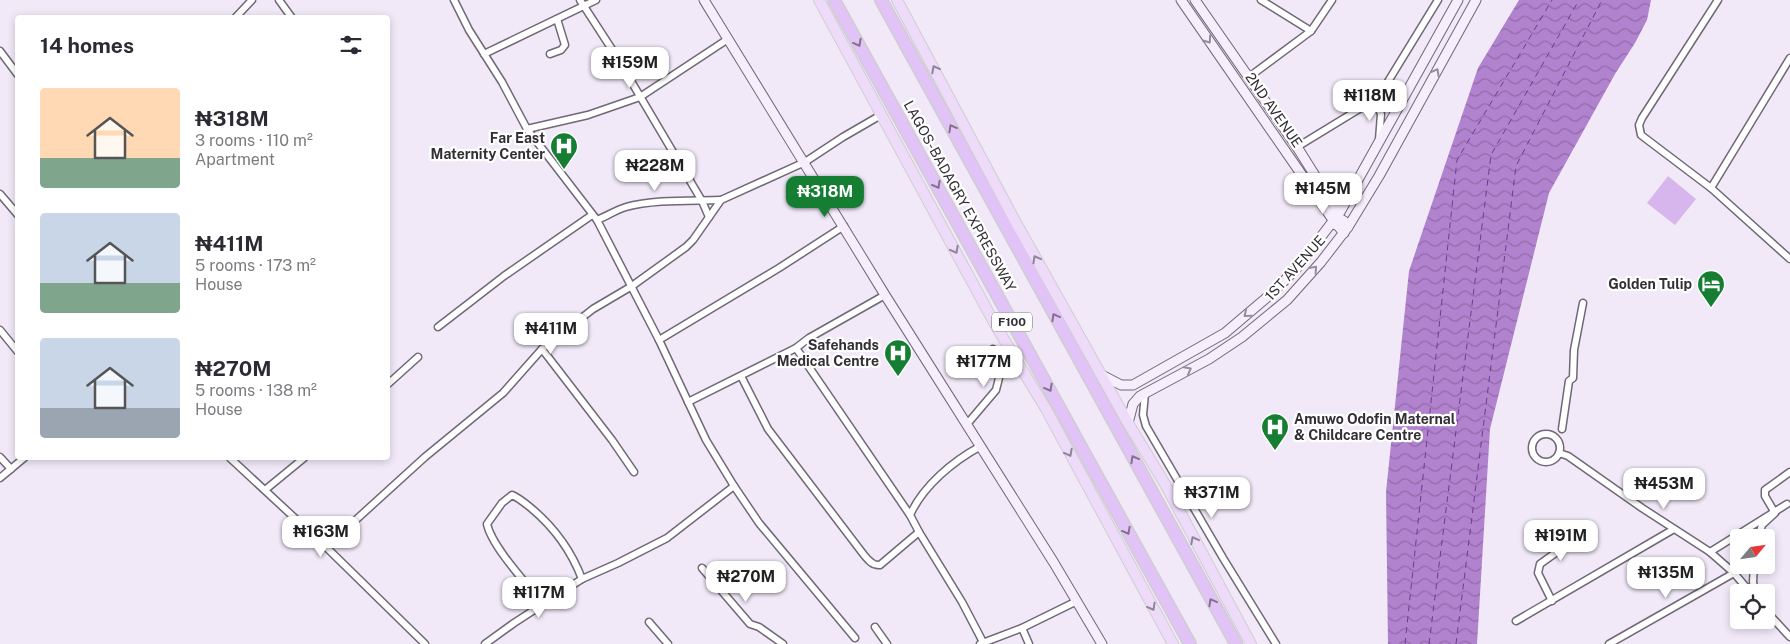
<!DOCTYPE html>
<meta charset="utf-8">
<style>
:root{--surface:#fff;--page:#f2f2f3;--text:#2b2b33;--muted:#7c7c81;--accent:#157e33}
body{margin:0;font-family:"Public Sans",sans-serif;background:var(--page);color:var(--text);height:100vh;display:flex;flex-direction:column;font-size:19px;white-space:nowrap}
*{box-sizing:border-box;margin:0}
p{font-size:16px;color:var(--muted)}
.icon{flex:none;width:28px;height:28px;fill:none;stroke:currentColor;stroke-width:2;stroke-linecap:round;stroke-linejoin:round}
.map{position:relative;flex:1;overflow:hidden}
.side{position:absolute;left:15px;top:15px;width:375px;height:445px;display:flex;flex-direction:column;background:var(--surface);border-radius:5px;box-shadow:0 2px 8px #0003}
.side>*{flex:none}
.needle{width:32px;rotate:61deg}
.buttons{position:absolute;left:1730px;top:529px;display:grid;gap:10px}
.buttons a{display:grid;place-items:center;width:45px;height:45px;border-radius:5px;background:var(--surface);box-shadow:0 2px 8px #0003;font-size:25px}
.price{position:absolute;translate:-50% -42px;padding:0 11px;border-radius:10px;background:#fff;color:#222;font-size:16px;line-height:32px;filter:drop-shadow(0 1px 2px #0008)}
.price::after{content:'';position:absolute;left:50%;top:30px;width:15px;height:11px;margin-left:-8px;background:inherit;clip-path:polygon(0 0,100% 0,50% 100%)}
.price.current{background:var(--accent);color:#fff}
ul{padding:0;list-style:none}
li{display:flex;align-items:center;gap:15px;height:125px;padding:0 25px}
li span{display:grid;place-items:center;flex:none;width:140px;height:100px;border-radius:5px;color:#555}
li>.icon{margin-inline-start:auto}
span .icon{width:60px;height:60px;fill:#fffc;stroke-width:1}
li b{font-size:21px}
h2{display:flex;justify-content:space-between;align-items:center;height:60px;padding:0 25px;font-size:21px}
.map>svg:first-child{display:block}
</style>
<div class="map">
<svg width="1790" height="644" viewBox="0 0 1790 644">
<defs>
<pattern id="water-waves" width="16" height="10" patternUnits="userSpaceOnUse" patternTransform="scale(1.25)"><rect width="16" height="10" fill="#b182ce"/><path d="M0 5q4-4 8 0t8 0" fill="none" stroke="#916ba8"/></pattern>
</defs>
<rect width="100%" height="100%" fill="#f1e8f8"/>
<!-- grass -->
<path fill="#d6b6ec" d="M1668,176L1696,199L1675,225L1647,203Z"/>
<!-- water -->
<path fill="url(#water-waves)" d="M1519,0H1651L1647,20L1635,43L1615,74L1549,193L1490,429L1477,644H1388L1386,492L1409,271L1478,68Z"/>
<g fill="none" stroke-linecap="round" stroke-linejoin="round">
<!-- ferry -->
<g stroke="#723892" stroke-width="1" stroke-dasharray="6 5" stroke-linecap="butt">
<path d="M1405,644L1457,160L1552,0"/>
<path d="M1429,644L1491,155L1579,0"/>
<path d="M1456,644L1516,166L1602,0"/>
</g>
<!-- street casing -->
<g stroke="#706876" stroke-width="9">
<g id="street">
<path d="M279,0L292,18"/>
<path d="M454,0L469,30L502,82L527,129L597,220L659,340L706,440L734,486L759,523L855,638"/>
<path d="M580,0L615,54L702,201L709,217"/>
<path d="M1261,0L1311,31"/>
<path d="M1718,0L1642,118L1639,125L1641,135L1711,188L1790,259"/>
<path d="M235,18L252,0"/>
<path d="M0,51L18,75"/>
<path d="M484,54L596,0"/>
<path d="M550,54L561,50L565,45L557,19"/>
<path d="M1249,77L1311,31L1332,0"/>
<path d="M1374,100L1381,114L1379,140"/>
<path d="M527,129L588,115L640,97L728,39"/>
<path d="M1297,147L1374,100L1381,93L1438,0"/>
<path d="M1711,188L1790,58"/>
<path d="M0,194L18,215"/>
<path d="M597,220C607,216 616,210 626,207C654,199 692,201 721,200"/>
<path d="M438,327L504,276L592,215"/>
<path d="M0,330L18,352"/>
<path d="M659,340L779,268L844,226"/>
<path d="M542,349L612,440L634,472"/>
<path d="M741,376L768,429L864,555C868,560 873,566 880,565L919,532L910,515L796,348"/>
<path d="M388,384L418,357"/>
<path d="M1145,393L1143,415L1146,426L1223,558L1276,644"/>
<path d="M688,402L796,348L809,338L885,295"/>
<path d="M968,423L996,390L999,378L993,349"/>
<path d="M1562,429L1569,381L1573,378L1574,350L1583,303"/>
<circle cx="1546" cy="448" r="14"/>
<path d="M1559,453L1568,456L1642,508L1710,552L1734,573L1750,592"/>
<path d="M0,457L11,469"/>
<path d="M230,458L326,547L425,644"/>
<path d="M0,478L24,458"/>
<path d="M265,490L304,458"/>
<path d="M910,515C923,486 953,461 981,446"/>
<path d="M919,532L962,602L984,644"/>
<path d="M1758,538L1762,525L1775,513L1765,496V490L1790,472"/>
<path d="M326,547L425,457L503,393L542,349L593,309L632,286L686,247L693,240L721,200L805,162L843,137L881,115"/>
<path d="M1710,552L1787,504"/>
<path d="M1754,565L1753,582L1755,592"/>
<path d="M702,568L750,624L759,627L783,644"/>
<path d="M1552,601L1538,573L1540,564L1589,529"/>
<path d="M543,604C527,584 492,547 487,524L502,503L512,495C519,498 525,503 531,508C555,528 571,550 582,579"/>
<path d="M1766,611L1790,637"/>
<path d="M1516,621L1674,529"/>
<path d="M649,622L668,644"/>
<path d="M875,627L887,644"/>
<path d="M1022,628L1029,644"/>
<path d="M485,644L514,623L582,579L618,563L667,538L734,486"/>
<path d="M980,644L1022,628L1077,601"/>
<path d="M1609,644L1734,573"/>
</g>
</g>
<!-- secondary casing -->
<g stroke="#706876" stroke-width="11">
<g id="secondary">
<path d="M704,0L885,295L1054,563L1102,644"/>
<path d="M1181,0L1333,220L1332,223L1338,226L1344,233"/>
<path d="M1195,0L1297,147L1336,209L1337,217L1344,221L1348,227"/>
<path d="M1100,374L1121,385H1133L1225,333L1271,294L1297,268L1340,212L1458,0"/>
<path d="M1128,423L1133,404L1140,396L1209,359L1242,337L1287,300L1321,262L1348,227L1379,176L1476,0"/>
</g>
</g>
<!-- primary casing -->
<g stroke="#cecdcf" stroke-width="12">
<g id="primary">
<path d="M819,0L997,328L1046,409L1173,644"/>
<path d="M897,0L1014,219L1128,423L1165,484L1251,644"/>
</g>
</g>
<!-- highway casing -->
<g stroke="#cecdcf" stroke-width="14">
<g id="highway">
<path d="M834,0L1190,644"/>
<path d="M881,0L1236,644"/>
</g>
</g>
<!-- street -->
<use href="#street" stroke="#fff" stroke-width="6"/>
<!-- secondary -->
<use href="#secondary" stroke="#f6edfd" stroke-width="9"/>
<!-- primary -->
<use href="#primary" stroke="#eedbfa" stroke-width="10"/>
<!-- highway -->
<use href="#highway" stroke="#e2c3f7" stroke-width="11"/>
</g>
<!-- one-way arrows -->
<defs><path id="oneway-chevron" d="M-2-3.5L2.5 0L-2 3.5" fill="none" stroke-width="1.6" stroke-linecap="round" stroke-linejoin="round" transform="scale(1.25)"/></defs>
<g stroke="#948e99">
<use href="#oneway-chevron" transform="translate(1208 40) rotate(55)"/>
<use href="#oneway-chevron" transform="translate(1436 72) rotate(-61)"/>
<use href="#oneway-chevron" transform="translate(1314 269) rotate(-48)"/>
<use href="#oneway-chevron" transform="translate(1247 314) rotate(141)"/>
<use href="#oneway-chevron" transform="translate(1188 370) rotate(-28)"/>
</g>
<g stroke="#82728c">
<use href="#oneway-chevron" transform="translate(858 43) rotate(61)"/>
<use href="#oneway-chevron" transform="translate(952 128) rotate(-119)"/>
<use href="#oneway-chevron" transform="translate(937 185) rotate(61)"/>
<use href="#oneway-chevron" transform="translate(1055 317) rotate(-119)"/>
<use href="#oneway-chevron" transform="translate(1049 388) rotate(61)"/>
<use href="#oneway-chevron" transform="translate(1134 459) rotate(-119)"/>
<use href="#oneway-chevron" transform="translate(1127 531) rotate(61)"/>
<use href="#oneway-chevron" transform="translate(1212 602) rotate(-119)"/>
</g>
<g stroke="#908598">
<use href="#oneway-chevron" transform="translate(935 69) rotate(-118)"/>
<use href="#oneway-chevron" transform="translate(955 250) rotate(62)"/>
<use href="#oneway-chevron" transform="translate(1036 259) rotate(-119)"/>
<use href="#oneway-chevron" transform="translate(1069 453) rotate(62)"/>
<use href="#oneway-chevron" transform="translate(1194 540) rotate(-118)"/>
<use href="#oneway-chevron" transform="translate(1152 607) rotate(61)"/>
</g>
<!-- icons -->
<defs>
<g id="hospital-pin" transform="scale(1.4375)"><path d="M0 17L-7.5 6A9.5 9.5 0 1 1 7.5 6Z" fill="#157e33" stroke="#fff"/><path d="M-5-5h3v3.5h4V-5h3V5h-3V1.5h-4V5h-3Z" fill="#fff"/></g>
<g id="hotel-pin" transform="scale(1.4375)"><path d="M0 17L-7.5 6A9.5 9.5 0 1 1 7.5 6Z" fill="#157e33" stroke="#fff"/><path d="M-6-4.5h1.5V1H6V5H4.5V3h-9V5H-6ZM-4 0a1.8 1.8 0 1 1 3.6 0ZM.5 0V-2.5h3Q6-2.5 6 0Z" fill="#fff"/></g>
</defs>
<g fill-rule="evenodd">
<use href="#hospital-pin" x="564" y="146"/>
<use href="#hotel-pin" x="1711" y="284"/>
<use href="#hospital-pin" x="898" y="353"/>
<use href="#hospital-pin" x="1275" y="427"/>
</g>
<g text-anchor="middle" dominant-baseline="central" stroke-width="4.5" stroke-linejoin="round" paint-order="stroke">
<!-- shield labels -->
<rect fill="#fff" stroke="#706d72" stroke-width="1" x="992" y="312.5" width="40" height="19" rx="4"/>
<g font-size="12" font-weight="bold" fill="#332f35">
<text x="1012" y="322">F100</text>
</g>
<!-- street labels -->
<g font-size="14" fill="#332f35" stroke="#fff">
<text transform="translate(1274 110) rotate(55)">2ND AVENUE</text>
<text transform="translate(960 196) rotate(61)">LAGOS-BADAGRY EXPRESSWAY</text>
<text transform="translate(1295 268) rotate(-48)">1ST AVENUE</text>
</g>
<!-- poi labels -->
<g font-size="14" font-weight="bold" fill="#332f35" stroke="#fff" text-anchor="end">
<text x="545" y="138">Far East<tspan x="545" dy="16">Maternity Center</tspan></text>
<text x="1692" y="284">Golden Tulip</text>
<text x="879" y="345">Safehands<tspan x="879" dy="16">Medical Centre</tspan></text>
<text x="1294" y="419" text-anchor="start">Amuwo Odofin Maternal<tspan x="1294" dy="16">&amp; Childcare Centre</tspan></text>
</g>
</g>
</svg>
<div class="buttons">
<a><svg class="needle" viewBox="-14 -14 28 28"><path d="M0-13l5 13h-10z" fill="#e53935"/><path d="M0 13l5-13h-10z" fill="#7c7c81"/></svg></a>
<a><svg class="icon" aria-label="locate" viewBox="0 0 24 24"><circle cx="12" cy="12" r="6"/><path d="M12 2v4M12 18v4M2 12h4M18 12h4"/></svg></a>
</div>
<b class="price" style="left:630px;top:89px">₦159M</b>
<b class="price" style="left:1370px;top:122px">₦118M</b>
<b class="price" style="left:655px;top:192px">₦228M</b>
<b class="price" style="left:1323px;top:215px">₦145M</b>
<b class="price current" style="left:825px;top:218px">₦318M</b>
<b class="price" style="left:551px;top:355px">₦411M</b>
<b class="price" style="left:984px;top:388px">₦177M</b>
<b class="price" style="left:1664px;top:510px">₦453M</b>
<b class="price" style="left:1212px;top:519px">₦371M</b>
<b class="price" style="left:321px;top:558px">₦163M</b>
<b class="price" style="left:1561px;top:562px">₦191M</b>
<b class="price" style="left:1666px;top:599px">₦135M</b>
<b class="price" style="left:746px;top:603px">₦270M</b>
<b class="price" style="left:539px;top:619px">₦117M</b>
<section class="side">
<h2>14 homes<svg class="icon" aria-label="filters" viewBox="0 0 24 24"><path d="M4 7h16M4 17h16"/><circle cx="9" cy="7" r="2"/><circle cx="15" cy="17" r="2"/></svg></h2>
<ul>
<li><span style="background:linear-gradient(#ffd9b3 70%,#7fa58c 0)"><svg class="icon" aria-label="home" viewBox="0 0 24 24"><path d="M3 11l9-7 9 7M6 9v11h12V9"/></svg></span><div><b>₦318M</b><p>3 rooms · 110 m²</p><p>Apartment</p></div></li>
<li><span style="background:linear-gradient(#c9d6e8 70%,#7fa58c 0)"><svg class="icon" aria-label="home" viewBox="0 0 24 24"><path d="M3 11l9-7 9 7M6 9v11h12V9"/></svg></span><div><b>₦411M</b><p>5 rooms · 173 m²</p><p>House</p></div></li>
<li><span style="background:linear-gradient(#c9d6e8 70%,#9aa5b1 0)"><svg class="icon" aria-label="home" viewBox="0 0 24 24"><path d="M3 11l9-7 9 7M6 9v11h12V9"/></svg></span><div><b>₦270M</b><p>5 rooms · 138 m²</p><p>House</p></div></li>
</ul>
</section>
</div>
